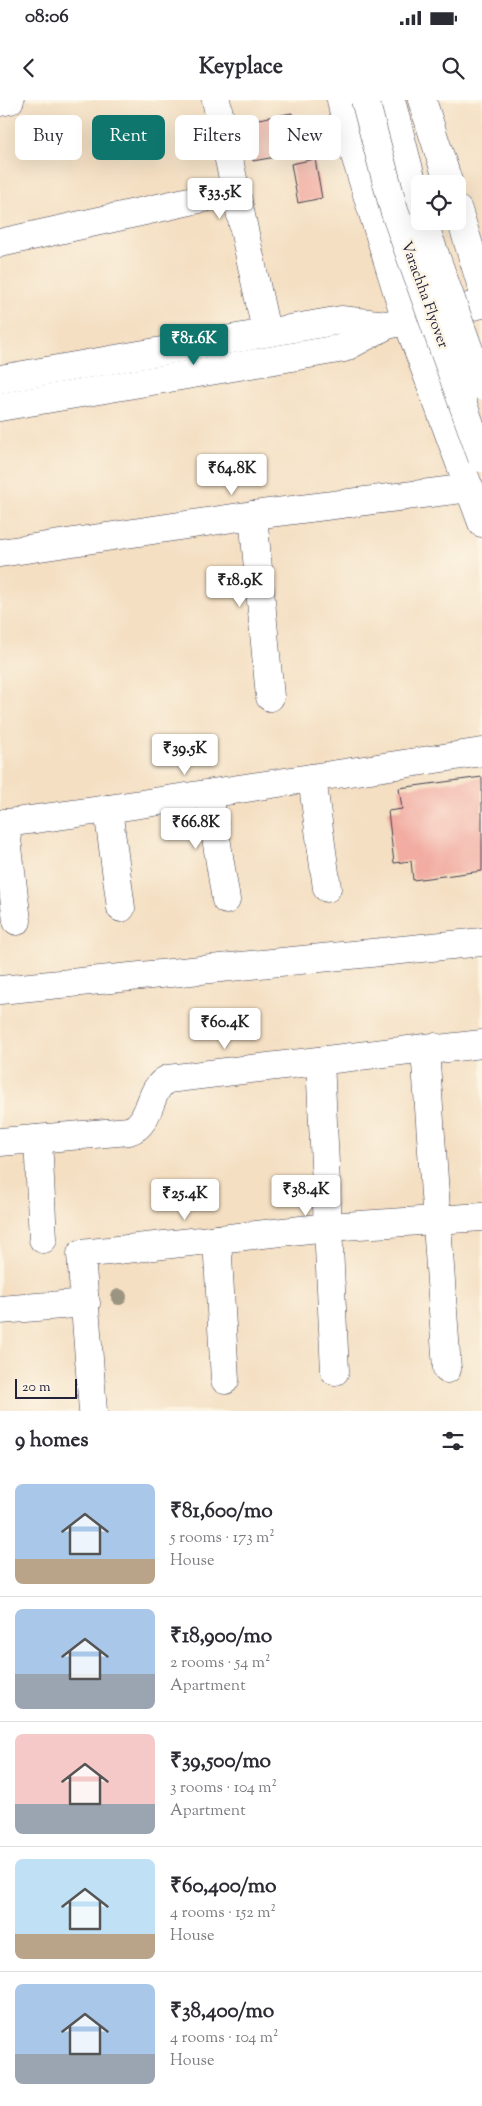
<!DOCTYPE html>
<meta charset="utf-8">
<style>
:root{--surface:#fff;--page:#f7f7f7;--text:#2b2b33;--muted:#7c7c81;--line:#e1e1e2;--accent:#0f766e}
body{margin:0;font-family:"Sorts Mill Goudy",serif;background:var(--page);color:var(--text);height:100vh;display:flex;flex-direction:column;font-size:19px;white-space:nowrap}
*{box-sizing:border-box;margin:0}
p{font-size:16px;color:var(--muted)}
.icon{flex:none;width:28px;height:28px;fill:none;stroke:currentColor;stroke-width:2;stroke-linecap:round;stroke-linejoin:round}
.map{position:relative;height:1311px;overflow:hidden}
.drawer{display:flex;flex-direction:column;background:var(--surface);flex:1}
.drawer>*{flex:none}
.top-card{position:absolute;left:15px;top:15px;width:452px;height:45px;display:flex;gap:10px}
.controls{position:absolute;left:411px;top:75px;display:grid;gap:10px}
.controls a{display:grid;place-items:center;width:55px;height:55px;border-radius:8px;background:var(--surface);box-shadow:0 5px 20px #0002;font-size:25px}
.scale{position:absolute;left:15px;bottom:12px;width:62px;box-sizing:border-box;padding-left:5px;border:2px solid #22223b;border-top:0;font-size:14px;line-height:18px;white-space:nowrap;color:#22223b;-webkit-text-stroke:4px #fcf5e5;paint-order:stroke}
.price{position:absolute;translate:-50% -42px;padding:0 11px;border-radius:5px;background:#fff;color:#222;font-size:16px;line-height:32px;filter:drop-shadow(0 1px 2px #0008)}
.price::after{content:'';position:absolute;left:50%;top:30px;width:15px;height:11px;margin-left:-8px;background:inherit;clip-path:polygon(0 0,100% 0,50% 100%)}
.price.active{background:var(--accent);color:#fff}
ul{padding:0;list-style:none}
li{display:flex;align-items:center;gap:15px;height:125px;padding:0 15px}
li+li{border-top:1px solid var(--line)}
li span{display:grid;place-items:center;flex:none;width:140px;height:100px;border-radius:8px;color:#555}
li>.icon{margin-inline-start:auto}
span .icon{width:60px;height:60px;fill:#fffc;stroke-width:1}
li b{font-size:21px}
h2{display:flex;justify-content:space-between;align-items:center;height:60px;padding:0 15px;font-size:21px}
.chip{padding:0 18px;border-radius:8px;background:var(--surface);box-shadow:0 5px 20px #0002;font-size:18px;line-height:45px}
.chip.active{background:var(--accent);color:#fff}
.status{display:flex;justify-content:space-between;align-items:center;height:35px;padding:0 25px;background:var(--surface);direction:ltr}
.status svg{height:14px;fill:currentColor}
header{display:flex;justify-content:space-between;align-items:center;height:65px;padding:0 15px;background:var(--surface);font-size:22px;font-weight:800}
.map>svg:first-child{display:block}
</style>
<div class="status"><b>08:06</b><svg viewBox="0 0 49 12"><path d="M0 12V9h3v3zM5 12V6h3v6zM10 12V3h3v9zM15 12V0h3v12zM26 1h20v11H26zM47 4h2v5h-2z"/></svg></div>
<header><svg class="icon" aria-label="back" viewBox="0 0 24 24"><path d="M15 5l-7 7 7 7"/></svg>Keyplace<svg class="icon" aria-label="search" viewBox="0 0 24 24"><circle cx="10" cy="10" r="6"/><path d="M15 15l6 6"/></svg></header>
<div class="map">
<svg width="482" height="1311" viewBox="0 0 482 1311">
<rect width="100%" height="100%" fill="#fcf5e5"/>
<filter id="ink" filterUnits="userSpaceOnUse"><feTurbulence type="fractalNoise" baseFrequency=".02" numOctaves="2"/><feDisplacementMap in="SourceGraphic" scale="10" xChannelSelector="R" yChannelSelector="G"/><feConvolveMatrix kernelMatrix="1 2 1 2 8 2 1 2 1" color-interpolation-filters="sRGB"/></filter>
<filter id="wash" filterUnits="userSpaceOnUse"><feTurbulence type="fractalNoise" baseFrequency=".0096" numOctaves="4" result="noise"/><feDisplacementMap in="SourceGraphic" scale="20" xChannelSelector="R" yChannelSelector="G"/><feGaussianBlur stdDeviation="1.12" result="paint"/><feColorMatrix in="noise" values="0 0 0 0 0 0 0 0 0 0 0 0 0 0 0 0 0 1.4 0 .05"/><feComposite in="paint" operator="in"/></filter>
<g filter="url(#wash)">
<rect width="100%" height="100%" fill="#f4dfc2"/>
<g id="blocks">
<!-- building -->
<g fill="#f2aca2">
<path d="M292,13L298,53L253,61L247,21Z"/>
<path d="M315,59L322,98L298,103L291,64Z"/>
<path d="M482,677V771L413,780L411,761L394,763L388,711L402,709L399,688Z"/>
</g>
</g>
</g>
<g filter="url(#ink)">
<use href="#blocks" fill-opacity="0" stroke="#423e4f" stroke-width="1"/>
<g fill="none" stroke-linecap="round" stroke-linejoin="round">
<!-- minor casing -->
<g stroke="#423e4f" stroke-width="29">
<g id="minor">
<path d="M216,0L266,231"/>
<path d="M341,0L348,33L401,204L482,423"/>
<path d="M422,0L449,84"/>
<path d="M0,2L10,0"/>
<path d="M458,110L482,187"/>
<path d="M0,143L235,91"/>
<path d="M0,279L341,220L387,225"/>
<path d="M0,307L344,248L387,225L482,204"/>
<path d="M253,415L270,597"/>
<path d="M0,453L253,415L470,388"/>
<path d="M312,678L327,788"/>
<path d="M209,694L226,800"/>
<path d="M108,709L121,808"/>
<path d="M5,723L17,821"/>
<path d="M0,724L108,709L482,652"/>
<path d="M0,890L482,842"/>
<path d="M425,949L447,1269"/>
<path d="M320,961L335,1271"/>
<path d="M38,1039L43,1139"/>
<path d="M0,1042L129,1031C153,1023 147,988 168,979L434,947L438,949L482,944"/>
<path d="M217,1139L225,1280"/>
<path d="M0,1210L86,1203"/>
<path d="M93,1311L81,1154L328,1127L482,1117"/>
</g>
</g>
<!-- major casing -->
<g stroke="#423e4f" stroke-width="29">
<path id="major" d="M391,0L420,112"/>
</g>
<!-- minor -->
<use href="#minor" stroke="#fff" stroke-width="28"/>
<!-- major -->
<use href="#major" stroke="#fff" stroke-width="28"/>
<!-- major-bridge casing -->
<g stroke="#423e4f" stroke-width="29" stroke-linecap="butt">
<g id="major-bridge">
<path d="M365,0L394,110L482,358"/>
<path d="M423,121L482,286"/>
</g>
</g>
<!-- major-bridge -->
<use href="#major-bridge" stroke="#fff" stroke-width="28"/>
</g>
<!-- trees -->
<circle fill="#9a9481" cx="119" cy="1197" r="8"/>
</g>
<g text-anchor="middle" dominant-baseline="central" stroke-width="5" stroke-linejoin="round" paint-order="stroke">
<!-- street labels -->
<g font-size="15" fill="#22223b" stroke="#fcf5e5">
<text transform="translate(424 195) rotate(70)">Varachha Flyover</text>
</g>
</g>
</svg>
<div class="controls">
<a><svg class="icon" aria-label="locate" viewBox="0 0 24 24"><circle cx="12" cy="12" r="6"/><path d="M12 2v4M12 18v4M2 12h4M18 12h4"/></svg></a>
</div>
<div class="scale">20 m</div>
<b class="price" style="left:220px;top:120px">₹33.5K</b>
<b class="price active" style="left:194px;top:266px">₹81.6K</b>
<b class="price" style="left:232px;top:396px">₹64.8K</b>
<b class="price" style="left:240px;top:508px">₹18.9K</b>
<b class="price" style="left:185px;top:676px">₹39.5K</b>
<b class="price" style="left:196px;top:750px">₹66.8K</b>
<b class="price" style="left:225px;top:950px">₹60.4K</b>
<b class="price" style="left:306px;top:1117px">₹38.4K</b>
<b class="price" style="left:185px;top:1121px">₹25.4K</b>
<div class="top-card">
<a class="chip">Buy</a>
<a class="chip active">Rent</a>
<a class="chip">Filters</a>
<a class="chip">New</a>
</div>
</div>
<section class="drawer">
<h2>9 homes<svg class="icon" aria-label="filters" viewBox="0 0 24 24"><path d="M4 7h16M4 17h16"/><circle cx="9" cy="7" r="2"/><circle cx="15" cy="17" r="2"/></svg></h2>
<ul>
<li><span style="background:linear-gradient(#a9c7e8 75%,#b9a48a 0)"><svg class="icon" aria-label="home" viewBox="0 0 24 24"><path d="M3 11l9-7 9 7M6 9v11h12V9"/></svg></span><div><b>₹81,600/mo</b><p>5 rooms · 173 m²</p><p>House</p></div></li>
<li><span style="background:linear-gradient(#a9c7e8 65%,#9aa5b1 0)"><svg class="icon" aria-label="home" viewBox="0 0 24 24"><path d="M3 11l9-7 9 7M6 9v11h12V9"/></svg></span><div><b>₹18,900/mo</b><p>2 rooms · 54 m²</p><p>Apartment</p></div></li>
<li><span style="background:linear-gradient(#f6c9c9 70%,#9aa5b1 0)"><svg class="icon" aria-label="home" viewBox="0 0 24 24"><path d="M3 11l9-7 9 7M6 9v11h12V9"/></svg></span><div><b>₹39,500/mo</b><p>3 rooms · 104 m²</p><p>Apartment</p></div></li>
<li><span style="background:linear-gradient(#bfe0f5 75%,#b9a48a 0)"><svg class="icon" aria-label="home" viewBox="0 0 24 24"><path d="M3 11l9-7 9 7M6 9v11h12V9"/></svg></span><div><b>₹60,400/mo</b><p>4 rooms · 152 m²</p><p>House</p></div></li>
<li><span style="background:linear-gradient(#a9c7e8 70%,#9aa5b1 0)"><svg class="icon" aria-label="home" viewBox="0 0 24 24"><path d="M3 11l9-7 9 7M6 9v11h12V9"/></svg></span><div><b>₹38,400/mo</b><p>4 rooms · 104 m²</p><p>House</p></div></li>
</ul>
</section>
